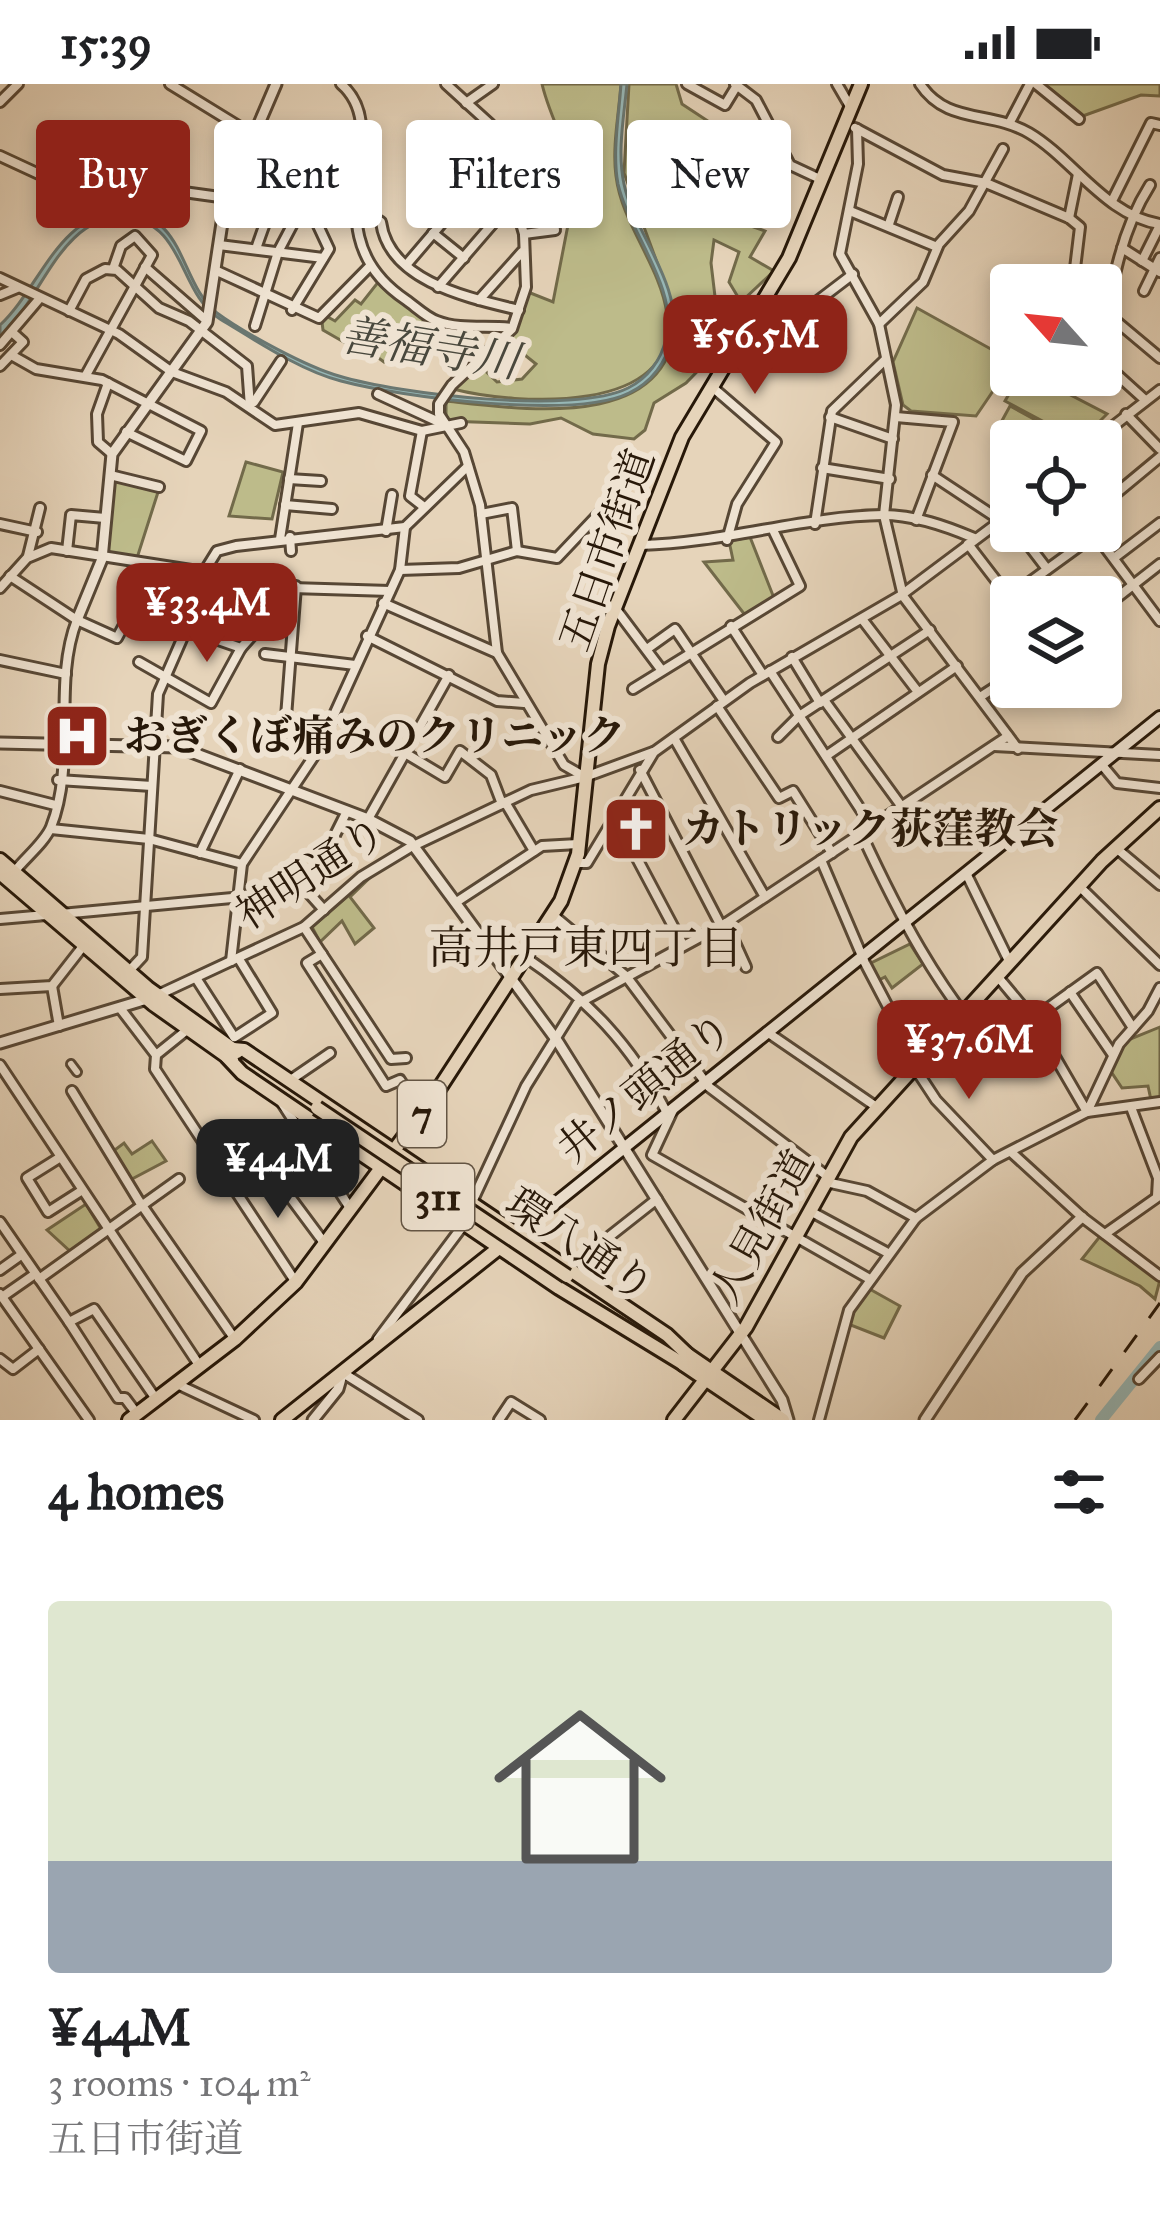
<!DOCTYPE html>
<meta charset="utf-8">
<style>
:root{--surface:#fff;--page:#f2f2f2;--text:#202124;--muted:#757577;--line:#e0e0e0;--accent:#8f2418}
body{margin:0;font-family:"IM FELL Great Primer","Noto Serif JP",serif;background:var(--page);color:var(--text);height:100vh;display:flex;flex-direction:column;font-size:45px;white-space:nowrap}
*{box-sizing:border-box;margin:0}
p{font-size:39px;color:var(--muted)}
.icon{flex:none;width:66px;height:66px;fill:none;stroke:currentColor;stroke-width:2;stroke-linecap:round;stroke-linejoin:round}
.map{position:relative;height:1336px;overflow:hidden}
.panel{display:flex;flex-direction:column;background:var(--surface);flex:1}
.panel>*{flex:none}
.top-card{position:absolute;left:36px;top:36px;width:1089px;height:108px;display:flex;gap:24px}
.needle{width:78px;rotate:297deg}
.buttons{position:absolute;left:990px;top:180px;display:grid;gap:24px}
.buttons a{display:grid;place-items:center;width:132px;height:132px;border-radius:12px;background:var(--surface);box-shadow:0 6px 18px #0003;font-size:60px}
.price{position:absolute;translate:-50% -102px;padding:0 27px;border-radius:24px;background:var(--accent);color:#fff;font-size:39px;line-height:78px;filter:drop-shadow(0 3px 6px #0008)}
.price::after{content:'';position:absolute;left:50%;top:72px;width:36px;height:27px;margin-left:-18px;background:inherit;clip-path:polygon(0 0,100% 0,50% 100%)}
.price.selected{background:#222;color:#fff}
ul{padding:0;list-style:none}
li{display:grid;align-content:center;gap:24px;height:636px;padding:0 48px}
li+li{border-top:3px solid var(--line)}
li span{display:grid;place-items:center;height:372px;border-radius:12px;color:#555}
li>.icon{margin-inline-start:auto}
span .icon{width:216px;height:216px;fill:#fffc;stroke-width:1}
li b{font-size:51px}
h2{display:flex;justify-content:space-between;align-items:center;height:144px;padding:0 48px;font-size:51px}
.pill{padding:0 42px;border-radius:12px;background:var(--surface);box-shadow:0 6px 18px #0003;font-size:42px;line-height:108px}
.pill.selected{background:var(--accent);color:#fff}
.status{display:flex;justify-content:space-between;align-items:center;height:84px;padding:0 60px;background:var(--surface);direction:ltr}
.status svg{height:33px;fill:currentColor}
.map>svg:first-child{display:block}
</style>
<div class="status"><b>15:39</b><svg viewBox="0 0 49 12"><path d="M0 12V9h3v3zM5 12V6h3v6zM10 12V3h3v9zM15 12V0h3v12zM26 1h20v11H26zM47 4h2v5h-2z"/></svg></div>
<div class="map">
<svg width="1160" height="1336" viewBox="0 0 1160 1336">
<rect width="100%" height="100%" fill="#e6d4ba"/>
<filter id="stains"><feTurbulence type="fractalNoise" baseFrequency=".00167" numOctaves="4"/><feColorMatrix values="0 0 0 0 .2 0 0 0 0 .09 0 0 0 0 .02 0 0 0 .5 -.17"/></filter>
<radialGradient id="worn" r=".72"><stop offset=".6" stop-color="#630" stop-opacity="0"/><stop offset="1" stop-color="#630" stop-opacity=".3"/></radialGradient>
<!-- green -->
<g fill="#bdbb8a" stroke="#726a4a" stroke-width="3">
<path d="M542,0H621C619,29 612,63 616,92C622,141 660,181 667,230C682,332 515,321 453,305L478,280L497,298L522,295L536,280L511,260L509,251L528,208L553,218L568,141L585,131C582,84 553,47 542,0Z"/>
<path d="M629,0H676L682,20L720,45L730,60L741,53L770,92L757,103L748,141L765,147L750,173L774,187L741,218L729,198L739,168L714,156L711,179L721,263L686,299L654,319L645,346L634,355L593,350L561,334L530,340L446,337V317C527,326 680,349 675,227L624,89Z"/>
<path d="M1039,0H1160V12L1141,11L1080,33Z"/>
<path d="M379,197L426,234L384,278L361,261L353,272L345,269L349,261L323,246L322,238L326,232L335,237L355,216L361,220Z"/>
<path d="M917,224L1007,274L1010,282L976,332L911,327L903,321L893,278Z"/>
<path d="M1020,291H1032L1107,330L1080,357L1005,317Z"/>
<path d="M1010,322L1074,357H1021L998,344Z"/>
<path d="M246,378L283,388L272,435L229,432Z"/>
<path d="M111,393L159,405L137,474L106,472Z"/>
<path d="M750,453L774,514L745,531L704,478L733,476L729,457Z"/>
<path d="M380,784L350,813L374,844L355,860L342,837L320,858L312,843Z"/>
<path d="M910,860L923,880L892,904L885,893L877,897L869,880Z"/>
<path d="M1160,943V1014L1151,1016L1148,1002L1122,1004L1110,986L1123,958Z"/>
<path d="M152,1057L166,1077L130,1096L112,1068L124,1059L132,1070Z"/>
<path d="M86,1120L101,1145L71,1168L47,1146Z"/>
<path d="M1101,1151L1160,1196L1155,1215L1140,1202L1082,1175Z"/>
<path d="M866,1203L900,1222L884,1254L848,1240Z"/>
</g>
<!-- water -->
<path fill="#97b7b6" stroke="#6a7771" stroke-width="3" d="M621,0H627C624,32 617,68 624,100C634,149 684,202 672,254C666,278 652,298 629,309C574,336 401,313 341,297C301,287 255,256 220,235C178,209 185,137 125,134C60,130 42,217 0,253V241C40,204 59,128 123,128C186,129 179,199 217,229C244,249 307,283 339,292C398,310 574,331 628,304C648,294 661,276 666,255C679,204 629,149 618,100C612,69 619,32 621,0Z"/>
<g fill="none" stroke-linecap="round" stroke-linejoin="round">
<!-- river -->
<path stroke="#97b7b6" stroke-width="12" d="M1101,1336L1160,1263"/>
<!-- pedestrian casing -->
<g stroke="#574735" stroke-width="12">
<path id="pedestrian" d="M71,980L77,988"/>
</g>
<!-- minor casing -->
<g stroke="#574735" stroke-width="14">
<g id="minor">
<path d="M170,0L253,51"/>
<path d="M341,0C399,50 305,148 406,216C416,223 426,233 437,237C460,246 487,241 511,244"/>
<path d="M446,0L490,40L496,53L524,150L526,203L512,245L452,301L439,320V330L464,368L480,421L497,569L564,681L585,693"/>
<path d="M687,0L725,21L736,3"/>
<path d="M735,0L756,16L790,81L820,95"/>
<path d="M837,0L851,24"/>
<path d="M920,0C947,41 990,26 1029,49C1073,75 1106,132 1160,140"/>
<path d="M1036,0L1079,35"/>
<path d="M0,18L18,0"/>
<path d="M466,19L493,0"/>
<path d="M1010,38L1030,0"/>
<path d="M855,44L943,91L986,99L1069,134L1080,143L1073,201"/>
<path d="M857,45L858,80L840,170L879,240L896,321L884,431L903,512L1018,665"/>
<path d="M0,72L95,116L169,106L227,114"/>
<path d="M462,116L491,141"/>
<path d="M516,117L580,99"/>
<path d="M1112,117L1151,39L1160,41"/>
<path d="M358,124L381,138C389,198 470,214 519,226"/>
<path d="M850,127L937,163"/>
<path d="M1069,134L1078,90"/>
<path d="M889,140L898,113"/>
<path d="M433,149L464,174"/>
<path d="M524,150L555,146L549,107"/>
<path d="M219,161L323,174"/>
<path d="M1122,164L1160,188"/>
<path d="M256,165C277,102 287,83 356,82"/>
<path d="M1142,177L1160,141"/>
<path d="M407,180L500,71"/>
<path d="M145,183L207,237"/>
<path d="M217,187L319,234L370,182"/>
<path d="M0,194L119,250L172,288L226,308L275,341L359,329L422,347L461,339"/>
<path d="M438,203L514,115"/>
<path d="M1144,207L1160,174"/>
<path d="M0,211L17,204"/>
<path d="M479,216L522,168"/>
<path d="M292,226L329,165L300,103"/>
<path d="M69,227L86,195L105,185L117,186L159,224L189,237L247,282L250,323"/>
<path d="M1110,232L1160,274"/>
<path d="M879,240L923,198L939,160L969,127L1003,65"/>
<path d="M255,242L278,168L307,113"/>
<path d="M755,242L811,222L853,190"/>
<path d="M0,261L40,214"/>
<path d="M13,272L36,285L102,296L201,347L186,377L126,348"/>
<path d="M0,282L23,258L13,249"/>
<path d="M86,291L152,171L135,152L121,162L113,185"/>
<path d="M108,299L97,330L98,358L112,370"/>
<path d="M711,302L776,358L737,420L727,456"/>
<path d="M378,310L441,339"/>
<path d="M1144,315L1102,277C1109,215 1117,153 1150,101"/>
<path d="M254,318L281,277"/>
<path d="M1126,330L1160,365"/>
<path d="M830,333L893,355"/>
<path d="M896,333L953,338L916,436"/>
<path d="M422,347L410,412L424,423"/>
<path d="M1094,357L1160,306"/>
<path d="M822,384L890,395"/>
<path d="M110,391L159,403"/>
<path d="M932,391L1000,436"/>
<path d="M289,395L321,397"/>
<path d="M285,421L332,425"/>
<path d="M1101,422L1160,373"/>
<path d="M481,430L512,424L517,467"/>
<path d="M0,440L37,448"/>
<path d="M815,440L832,327L886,275"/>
<path d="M386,447L392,411"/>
<path d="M1018,447L1047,485"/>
<path d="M1093,447L1160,537"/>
<path d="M290,453L291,467"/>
<path d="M280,455L298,339"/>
<path d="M968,460L1011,516"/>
<path d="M641,461C723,459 806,432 883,431C915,431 946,442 974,454"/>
<path d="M67,467L71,431L105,434"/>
<path d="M28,472L40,424"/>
<path d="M1114,474L1160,439"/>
<path d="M400,486L459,484L517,467L557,474L610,418"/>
<path d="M204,488L217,467L236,462L405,443L468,382"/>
<path d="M10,492L77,536L117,554L132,526L241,564L257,546L259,503"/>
<path d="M1023,503L1096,450"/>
<path d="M0,504L27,474L51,464L204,488L259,503L390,507"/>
<path d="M383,519L497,569"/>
<path d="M615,524L660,584"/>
<path d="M1101,526L1160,480"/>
<path d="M862,535L918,608"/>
<path d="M731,542L763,591"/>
<path d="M367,552L497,617L524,619"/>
<path d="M647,565L675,545L724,617"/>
<path d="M265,570L355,581"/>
<path d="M792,573L820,619"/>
<path d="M0,576L66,590"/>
<path d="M139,578L211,619L241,564"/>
<path d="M770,587L872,743"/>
<path d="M633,605L800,502L774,448"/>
<path d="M980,613L1011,593"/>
<path d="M824,616L902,723"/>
<path d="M717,622L779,714L793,707L832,769"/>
<path d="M273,642L320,662"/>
<path d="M285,646L296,502"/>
<path d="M778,653L799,632L930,546"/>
<path d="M674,654L765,813"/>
<path d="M994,662L1160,671"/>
<path d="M405,669L445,693L460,667L491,691L502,720"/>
<path d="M826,672L957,582"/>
<path d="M1102,681L1117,699L1160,704"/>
<path d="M640,686L721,842"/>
<path d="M58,696L152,702"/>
<path d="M0,707L55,721"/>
<path d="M505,718L534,767"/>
<path d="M615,733L683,861"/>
<path d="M368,735L449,591"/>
<path d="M51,745L149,755L242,780"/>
<path d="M862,751C899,831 936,902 995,969L1037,944"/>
<path d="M1116,764L1160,801"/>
<path d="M200,769L240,685"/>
<path d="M821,776L865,879L918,980"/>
<path d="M576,779H587L654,668L750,599L900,512L1011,429"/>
<path d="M15,787C25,774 45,758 51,743C77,678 52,600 77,536"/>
<path d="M966,789L1010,879"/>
<path d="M1080,803L1160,881"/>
<path d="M307,807L324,826"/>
<path d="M458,817L542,762L578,760"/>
<path d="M61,830L307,807L347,727"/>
<path d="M553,831L626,892L709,1003L827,1092"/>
<path d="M0,835L46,831"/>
<path d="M726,839L746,883"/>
<path d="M304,843L391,975L406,974"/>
<path d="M322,870L307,879L386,1002L400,996L421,1028"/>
<path d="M525,873C589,916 631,961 667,1029"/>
<path d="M231,877L242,780L318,666L400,486L405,443"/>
<path d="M129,887L142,873L158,610L210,491"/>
<path d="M998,893L1033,935L1087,1028L1119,960L1148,927L1160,904"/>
<path d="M196,894L234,953"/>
<path d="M52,902L59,942"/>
<path d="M0,905L52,902L84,861"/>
<path d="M1070,908L1113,971"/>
<path d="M160,910L304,843L361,793L409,764L531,706L585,693L653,668"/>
<path d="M120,924L156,971L155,985L295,1197"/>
<path d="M1033,935L1097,889L1133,944"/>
<path d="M767,948L878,1024"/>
<path d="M235,953L272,929L239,875"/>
<path d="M156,971L187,946"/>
<path d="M0,981L199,1281"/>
<path d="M915,984L936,1016L993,1076"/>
<path d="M289,997L330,969"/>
<path d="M72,1007L139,1117L234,1254"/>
<path d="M280,1016L350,1124"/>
<path d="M673,1026L652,1071L868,1194"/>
<path d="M1132,1026L1158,1094L1157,1112"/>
<path d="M303,1056L267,1082L325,1160"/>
<path d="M1011,1068L1082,1133L1160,1192"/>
<path d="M59,1074L27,1094L48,1128L81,1107"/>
<path d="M216,1076L249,1054"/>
<path d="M826,1098L867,1107L916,1134"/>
<path d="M472,1118L526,1002L577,920L726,839L1008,652"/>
<path d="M810,1127L886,1168"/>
<path d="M0,1138L69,1238L94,1225L156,1315"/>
<path d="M1105,1150L1159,1112"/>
<path d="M577,1178L657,1115"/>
<path d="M0,1186L21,1171"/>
<path d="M39,1195L179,1095"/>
<path d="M0,1210L89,1336"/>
<path d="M2,1213L35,1190"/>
<path d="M69,1238L118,1314H125L137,1330"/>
<path d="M378,1255L465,1139"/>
<path d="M0,1275L13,1285L39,1265"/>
<path d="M343,1289L418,1336"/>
<path d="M1139,1295L1160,1273"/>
<path d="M177,1300L254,1336"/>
<path d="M499,1336L511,1318L540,1336"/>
<path d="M819,1336L849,1226L916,1134L993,1076L1087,1028L1160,1018"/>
</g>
</g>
<!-- tertiary casing -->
<g stroke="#574735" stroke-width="15">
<g id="tertiary">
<path d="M77,536L102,475L112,370L207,238L225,119L276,0"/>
<path d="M0,659L178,663L368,735L410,757L558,958L782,1316L788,1336"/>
<path d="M0,959L147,915"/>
<path d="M313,1336L338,1305L342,1291"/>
<path d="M925,1336L1022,1189L1082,1133"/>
</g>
</g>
<!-- secondary casing -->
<g stroke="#271809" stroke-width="16">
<path id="secondary" d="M512,1154L1160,633"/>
</g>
<!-- primary casing -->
<g stroke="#271809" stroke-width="18">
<g id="primary">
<path d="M0,776L148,904L237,968"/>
<path d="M0,789L153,920L232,976"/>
<path d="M233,965L244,966L667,1251L690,1273"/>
<path d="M227,973L242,989L559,1204L685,1281"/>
<path d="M685,1269L783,1336"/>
<path d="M683,1280L766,1336"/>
<path d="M129,1336L235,1255L296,1198L433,1014L561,817L578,770L598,580L608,542L682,353L789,174L861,0"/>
<path d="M282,1336L500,1163"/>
<path d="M674,1336L746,1243L851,1053L1102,777L1160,724"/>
</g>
</g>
<!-- pedestrian -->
<use href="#pedestrian" stroke="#efe3d2" stroke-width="6"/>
<!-- minor -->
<use href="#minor" stroke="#efe3d2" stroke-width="8"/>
<!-- tertiary -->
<use href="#tertiary" stroke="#efe3d2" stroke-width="9"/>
<!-- secondary -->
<use href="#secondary" stroke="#efe3d2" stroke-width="10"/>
<!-- primary -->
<use href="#primary" stroke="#e6d4ba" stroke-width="12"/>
<!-- rail -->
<path stroke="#271809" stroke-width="3" stroke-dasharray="21 21" stroke-linecap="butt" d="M1075,1336L1160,1219"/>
<!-- primary-bridge casing -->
<g stroke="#271809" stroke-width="18" stroke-linecap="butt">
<path id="primary-bridge" d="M317,1024L567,1192"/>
</g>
<!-- primary-bridge -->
<use href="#primary-bridge" stroke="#e6d4ba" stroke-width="12"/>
</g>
<!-- icons -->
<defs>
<g id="hospital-square" transform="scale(3.45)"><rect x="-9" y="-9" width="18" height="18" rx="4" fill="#8f2418" stroke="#efe3d2"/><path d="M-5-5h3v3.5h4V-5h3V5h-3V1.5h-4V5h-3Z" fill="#fff"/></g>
<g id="church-square" transform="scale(3.45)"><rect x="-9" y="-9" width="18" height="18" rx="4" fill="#8f2418" stroke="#efe3d2"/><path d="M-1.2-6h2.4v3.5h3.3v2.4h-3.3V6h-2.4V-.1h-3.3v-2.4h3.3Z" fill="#fff"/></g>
</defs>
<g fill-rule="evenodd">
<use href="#hospital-square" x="77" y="652"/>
<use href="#church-square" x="636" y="745"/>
</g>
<g text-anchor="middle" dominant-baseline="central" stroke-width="12" stroke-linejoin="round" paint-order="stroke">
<!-- shield labels -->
<g fill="#efe3d2" stroke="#635545" stroke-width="3">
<rect x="398" y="997" width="48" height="66" rx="9"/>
<rect x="402" y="1080" width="72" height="66" rx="9"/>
</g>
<g font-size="39" font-weight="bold" fill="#271809">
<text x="422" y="1030">7</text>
<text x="438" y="1113">311</text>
</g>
<!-- street labels -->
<g font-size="42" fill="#271809" stroke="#efe3d2">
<text transform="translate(607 466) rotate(-71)">五日市街道</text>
<text transform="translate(311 789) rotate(-33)">神明通り</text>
<text transform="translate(645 1004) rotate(-39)">井ノ頭通り</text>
<text transform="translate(762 1143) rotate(-61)">人見街道</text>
<text transform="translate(580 1161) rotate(34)">環八通り</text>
</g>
<!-- poi labels -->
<g font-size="42" font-weight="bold" fill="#271809" stroke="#efe3d2" text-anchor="start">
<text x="124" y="652">おぎくぼ痛みのクリニック</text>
<text x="682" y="745">カトリック荻窪教会</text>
</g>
<!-- water labels -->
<g font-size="45" font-style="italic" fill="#49483d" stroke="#efe3d2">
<text transform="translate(430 264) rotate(9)">善福寺川</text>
</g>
<!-- neighbourhood labels -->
<g font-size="45" fill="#271809" stroke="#efe3d2">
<text x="586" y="863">高井戸東四丁目</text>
</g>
</g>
<rect width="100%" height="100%" filter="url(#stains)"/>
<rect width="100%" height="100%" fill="url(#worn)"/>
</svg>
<div class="buttons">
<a><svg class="needle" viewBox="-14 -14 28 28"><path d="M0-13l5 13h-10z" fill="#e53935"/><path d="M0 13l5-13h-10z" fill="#757577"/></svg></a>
<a><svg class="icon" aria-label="locate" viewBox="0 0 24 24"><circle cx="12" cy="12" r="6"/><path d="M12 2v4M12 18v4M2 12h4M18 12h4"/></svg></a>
<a><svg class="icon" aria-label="layers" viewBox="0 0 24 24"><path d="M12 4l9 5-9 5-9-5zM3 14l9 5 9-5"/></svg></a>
</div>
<b class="price" style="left:755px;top:313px">¥56.5M</b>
<b class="price" style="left:207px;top:581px">¥33.4M</b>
<b class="price" style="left:969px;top:1018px">¥37.6M</b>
<b class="price selected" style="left:278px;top:1137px">¥44M</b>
<div class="top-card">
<a class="pill selected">Buy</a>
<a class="pill">Rent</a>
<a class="pill">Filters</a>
<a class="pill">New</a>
</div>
</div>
<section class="panel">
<h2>4 homes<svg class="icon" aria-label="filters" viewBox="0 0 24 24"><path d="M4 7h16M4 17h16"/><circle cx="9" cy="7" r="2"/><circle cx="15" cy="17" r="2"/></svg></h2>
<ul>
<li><span style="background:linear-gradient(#dfe7d0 70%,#9aa5b1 0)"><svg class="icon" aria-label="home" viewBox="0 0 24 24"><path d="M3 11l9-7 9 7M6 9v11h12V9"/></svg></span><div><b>¥44M</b><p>3 rooms · 104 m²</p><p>五日市街道</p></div></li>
</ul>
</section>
